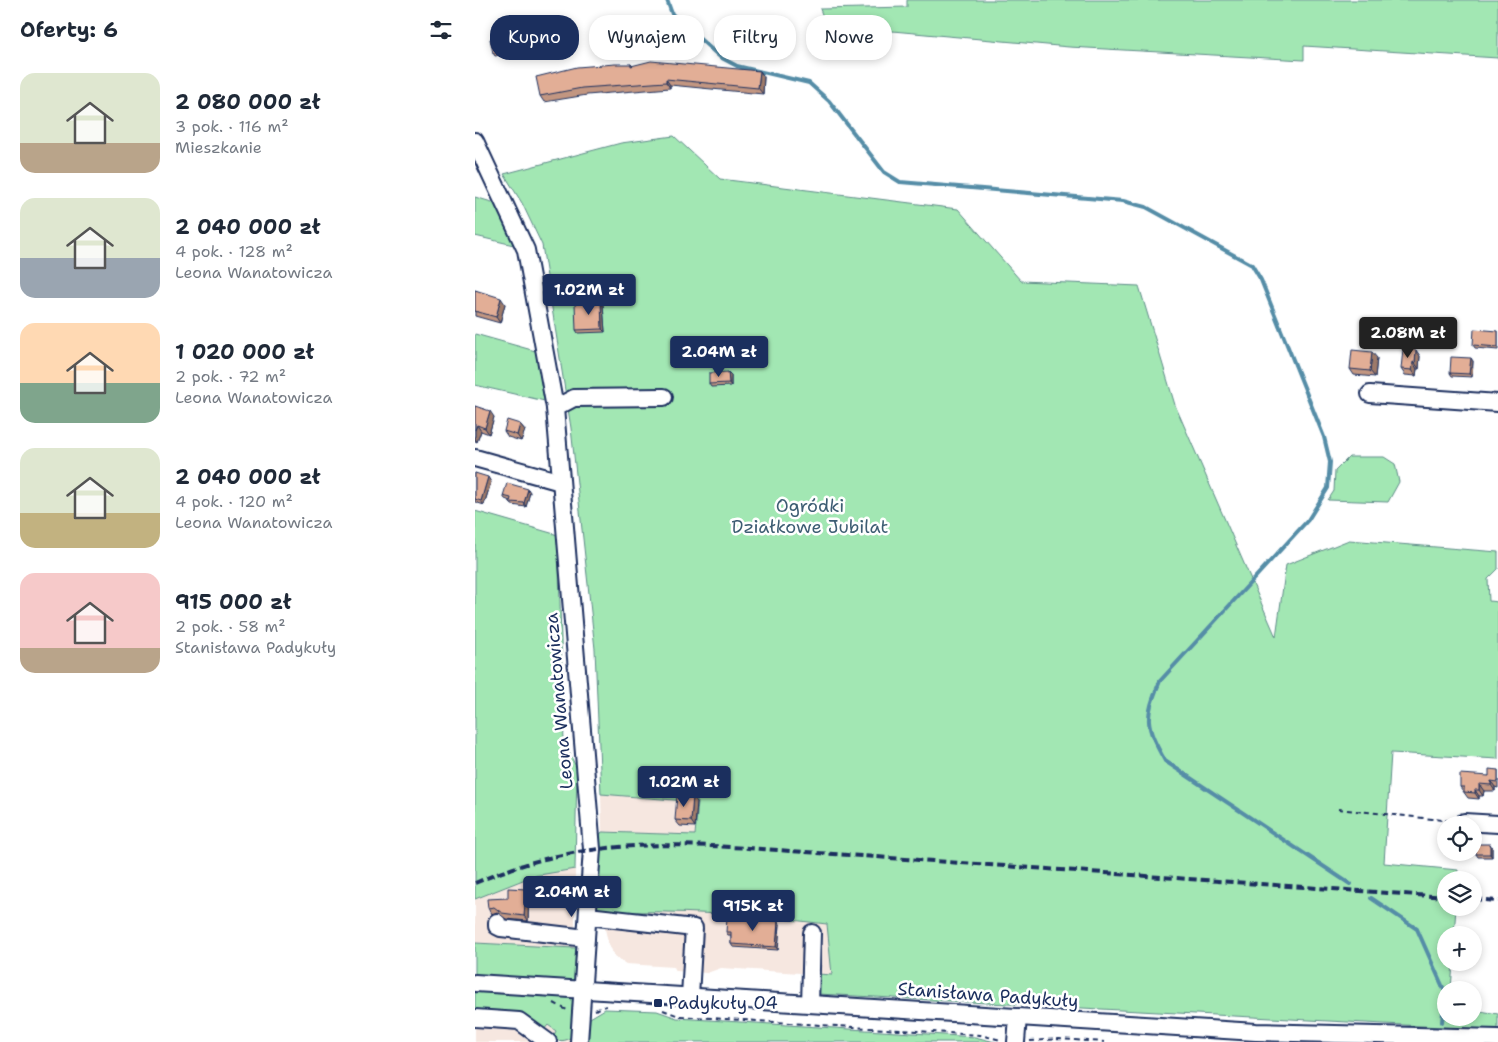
<!DOCTYPE html>
<html lang="pl">
<meta charset="utf-8">
<style>
:root{--surface:#fff;--page:#f2f2f3;--text:#1f2937;--muted:#747a83;--accent:#1b2f5e}
body{margin:0;font-family:"Shantell Sans",sans-serif;background:var(--page);color:var(--text);height:100vh;display:flex;flex-direction:column;font-size:19px;white-space:nowrap}
*{box-sizing:border-box;margin:0}
p{font-size:16px;color:var(--muted)}
.icon{flex:none;width:28px;height:28px;fill:none;stroke:currentColor;stroke-width:2;stroke-linecap:round;stroke-linejoin:round}
.map{position:relative;flex:1;overflow:hidden}
.details{display:flex;flex-direction:column;background:var(--surface);width:475px}
.details>*{flex:none}
.hud{position:absolute;left:15px;top:15px;width:475px;height:45px;display:flex;gap:10px}
.fabs{position:absolute;left:962px;top:816px;display:grid;gap:10px}
.fabs a{display:grid;place-items:center;width:45px;height:45px;border-radius:50%;background:var(--surface);box-shadow:0 2px 8px #0003;font-size:25px}
.price{position:absolute;translate:-50% -42px;padding:0 11px;border-radius:5px;background:var(--accent);color:#fff;font-size:16px;line-height:32px;filter:drop-shadow(0 1px 2px #0008)}
.price::after{content:'';position:absolute;left:50%;top:30px;width:15px;height:11px;margin-left:-8px;background:inherit;clip-path:polygon(0 0,100% 0,50% 100%)}
.price.current{background:#222;color:#fff}
ul{padding:0;list-style:none}
li{display:flex;align-items:center;gap:15px;height:125px;padding:0 20px}
li span{display:grid;place-items:center;flex:none;width:140px;height:100px;border-radius:15px;color:#555}
li>.icon{margin-inline-start:auto}
span .icon{width:60px;height:60px;fill:#fffc;stroke-width:1}
li b{font-size:21px}
h2{display:flex;justify-content:space-between;align-items:center;height:60px;padding:0 20px;font-size:21px}
.tag{padding:0 18px;border-radius:20px;background:var(--surface);box-shadow:0 2px 8px #0003;font-size:18px;line-height:45px}
.tag.current{background:var(--accent);color:#fff}
main{display:flex;flex:1;min-height:0}
.map>svg:first-child{display:block}
</style>
<main>
<section class="details">
<h2>Oferty: 6<svg class="icon" aria-label="filters" viewBox="0 0 24 24"><path d="M4 7h16M4 17h16"/><circle cx="9" cy="7" r="2"/><circle cx="15" cy="17" r="2"/></svg></h2>
<ul>
<li><span style="background:linear-gradient(#dfe7d0 70%,#b9a48a 0)"><svg class="icon" aria-label="home" viewBox="0 0 24 24"><path d="M3 11l9-7 9 7M6 9v11h12V9"/></svg></span><div><b>2 080 000 zł</b><p>3 pok. · 116 m²</p><p>Mieszkanie</p></div></li>
<li><span style="background:linear-gradient(#dfe7d0 60%,#9aa5b1 0)"><svg class="icon" aria-label="home" viewBox="0 0 24 24"><path d="M3 11l9-7 9 7M6 9v11h12V9"/></svg></span><div><b>2 040 000 zł</b><p>4 pok. · 128 m²</p><p>Leona Wanatowicza</p></div></li>
<li><span style="background:linear-gradient(#ffd9b3 60%,#7fa58c 0)"><svg class="icon" aria-label="home" viewBox="0 0 24 24"><path d="M3 11l9-7 9 7M6 9v11h12V9"/></svg></span><div><b>1 020 000 zł</b><p>2 pok. · 72 m²</p><p>Leona Wanatowicza</p></div></li>
<li><span style="background:linear-gradient(#dfe7d0 65%,#c2b280 0)"><svg class="icon" aria-label="home" viewBox="0 0 24 24"><path d="M3 11l9-7 9 7M6 9v11h12V9"/></svg></span><div><b>2 040 000 zł</b><p>4 pok. · 120 m²</p><p>Leona Wanatowicza</p></div></li>
<li><span style="background:linear-gradient(#f6c9c9 75%,#b9a48a 0)"><svg class="icon" aria-label="home" viewBox="0 0 24 24"><path d="M3 11l9-7 9 7M6 9v11h12V9"/></svg></span><div><b>915 000 zł</b><p>2 pok. · 58 m²</p><p>Stanisława Padykuły</p></div></li>
</ul>
</section>
<div class="map">
<svg width="1023" height="1042" viewBox="0 0 1023 1042">
<rect width="100%" height="100%" fill="#fff"/>
<filter id="ink" filterUnits="userSpaceOnUse"><feTurbulence type="fractalNoise" baseFrequency=".02" numOctaves="2"/><feDisplacementMap in="SourceGraphic" scale="10" xChannelSelector="R" yChannelSelector="G"/><feConvolveMatrix kernelMatrix="1 2 1 2 8 2 1 2 1" color-interpolation-filters="sRGB"/></filter>
<g filter="url(#ink)">
<!-- built -->
<g fill="#f6e7e0">
<path d="M126,794L223,801L220,835L127,832Z"/>
<path d="M100,869V948L0,943V899L58,876Z"/>
<path d="M175,910L293,916L352,924L357,975L246,968L232,973L201,971L199,967L151,964L140,957L134,947L128,920L123,913Z"/>
<path d="M0,1013L72,1025L81,1031L77,1038L101,1034L100,1042H0Z"/>
</g>
<!-- green -->
<g fill="#a2e7b3" stroke="#5e8b88">
<path d="M432,0H1023V58L829,46V60L594,47L351,25L345,9L432,7Z"/>
<path d="M199,136L245,179L483,209L546,281L664,286L700,405L801,637L811,565L874,540L1023,552V569L1013,579L1014,601L1023,602V759L916,753L909,863L983,870L982,880H971V908H981L979,935H971V962L978,963L976,990H971V1018H999V1010L1023,1014V1030L343,994V974L357,975L352,924C276,915 200,909 123,913L118,909L120,841L127,832L220,835L223,802L126,794L120,649L96,428L67,245L47,203L29,174L146,143Z"/>
<path d="M0,197L20,203L43,246L0,236Z"/>
<path d="M0,334L64,352L74,402L0,385Z"/>
<path d="M874,457H909L920,464L924,482L913,502L853,500L859,491L860,471Z"/>
<path d="M0,511L83,535L89,742L102,769L100,869L58,876L0,899Z"/>
<path d="M0,943L100,948L102,945L101,1034C92,1041 88,1042 77,1039L81,1031L73,1025L67,1032L0,1013Z"/>
<path d="M130,1009L182,1011L202,1018L500,1037L520,1042H113L115,1018Z"/>
</g>
<g fill="none" stroke-linecap="round" stroke-linejoin="round">
<!-- stream -->
<g stroke="#558da7" stroke-width="4">
<path d="M192,0L197,14L245,57L262,66L334,83L354,101L409,172L425,182L648,201L671,207L777,265L786,280L849,437L855,462L853,488L833,520L685,681C669,719 670,725 690,761L875,884"/>
<path d="M896,898L942,929L970,992L967,1022"/>
</g>
<!-- minor casing -->
<g stroke="#1b2f5e" stroke-width="20">
<g id="minor">
<path d="M0,141L51,250L80,408"/>
<path d="M895,394L1023,403"/>
<path d="M0,458L86,482"/>
<path d="M989,822L1023,824"/>
<path d="M113,916L219,928L215,996"/>
<path d="M22,922V926L26,928L111,938"/>
<path d="M0,983L781,1032L1023,1038"/>
<path d="M335,1004L337,933"/>
<path d="M0,1018L44,1021L73,1042"/>
<path d="M104,1042L117,849L80,408L99,398L189,397"/>
<path d="M541,1042L543,1017"/>
</g>
</g>
<!-- path -->
<g stroke="#1b2f5e" stroke-width="2" stroke-dasharray="5 4" stroke-linecap="butt">
<path d="M863,809L977,821"/>
<path d="M79,1003L92,1010"/>
<path d="M120,1010L131,1006"/>
<path d="M188,1010L204,1016L505,1035L526,1040"/>
<path d="M555,1041L584,1039L629,1042"/>
</g>
<!-- minor -->
<use href="#minor" stroke="#fff" stroke-width="16"/>
<!-- rail -->
<g stroke="#1b2f5e" stroke-width="4" stroke-dasharray="8 4" stroke-linecap="butt">
<path d="M0,883C93,842 174,842 273,848L971,897"/>
<path d="M999,899L1023,901"/>
</g>
</g>
<!-- wall -->
<g fill="#c29681" stroke="#1b2f5e">
<path d="M44,27L49,50L20,56L18,53L26,37Z"/>
<path d="M156,64L158,66L285,71L289,77L288,94L195,85V88L112,95L69,102L65,96Z"/>
<path d="M0,290L30,304L25,323L0,316Z"/>
<path d="M128,305L130,332L103,333L101,330Z"/>
<path d="M1023,331V350L1000,348L998,345Z"/>
<path d="M945,356L944,369H942L941,376L930,375L926,369Z"/>
<path d="M902,358L900,377L879,375L875,369Z"/>
<path d="M998,361L997,377L977,376L975,373Z"/>
<path d="M253,372L256,375V386L236,387L234,384Z"/>
<path d="M0,406L19,417L14,434L6,431L2,442L0,441Z"/>
<path d="M45,424L50,430L46,441L33,437L29,431Z"/>
<path d="M0,473L16,482L9,505L0,502Z"/>
<path d="M55,492L51,507L37,505L35,502V501L30,499L28,496Z"/>
<path d="M1023,770V788L1020,787V791H1009L1008,796H1004V799L993,798L985,787L1014,776Z"/>
<path d="M222,802L220,827L205,826L200,820Z"/>
<path d="M1017,847V857H1003L1001,854Z"/>
<path d="M51,889L54,894L53,921L31,919L22,912L16,914L13,908Z"/>
<path d="M303,921L305,924L303,950L258,947L256,944V935H253L251,932Z"/>
</g>
<!-- shaded-wall -->
<g fill="#9e7a69" stroke="#1b2f5e">
<path d="M42,24L44,27L49,50L46,47Z"/>
<path d="M285,71L289,77L288,94L283,88Z"/>
<path d="M191,79L195,85V88L191,82Z"/>
<path d="M26,298L30,304L25,323L21,317Z"/>
<path d="M126,302L128,305L130,332L127,329Z"/>
<path d="M941,350L945,356L944,369L940,363Z"/>
<path d="M897,352L902,358L900,377L895,371Z"/>
<path d="M996,358L998,361L997,377L994,374Z"/>
<path d="M938,362L942,369L941,376L937,370Z"/>
<path d="M253,372L256,375V386L254,383Z"/>
<path d="M15,411L19,417L14,434L10,428Z"/>
<path d="M45,424L50,430L46,441L42,435Z"/>
<path d="M2,425L6,431L2,442L0,439V430Z"/>
<path d="M13,477L16,482L9,505L6,501Z"/>
<path d="M53,489L55,492L51,507L49,503Z"/>
<path d="M1016,781L1020,787V791L1016,785Z"/>
<path d="M1004,784L1009,791L1008,796L1004,790Z"/>
<path d="M1000,790L1004,796V799L1000,793Z"/>
<path d="M218,796L222,802L220,827L216,821Z"/>
<path d="M1015,844L1017,847V857L1015,854Z"/>
<path d="M51,889L54,894L53,921L49,916Z"/>
<path d="M303,921L305,924L303,950L301,947Z"/>
</g>
<!-- building -->
<g fill="#e2ae96" stroke="#1b2f5e">
<path d="M42,24L46,47L18,53L15,39L26,37L25,27Z"/>
<path d="M176,61L285,71L283,88L191,79V82L107,88L65,96L61,77L102,67L140,64H156V66Z"/>
<path d="M0,290L26,298L21,317L0,311Z"/>
<path d="M126,302L127,329L101,330L100,304Z"/>
<path d="M999,329L1023,331V347L998,345Z"/>
<path d="M928,349L941,350L940,363L938,362L937,370L926,369Z"/>
<path d="M877,350L897,352L895,371L875,369Z"/>
<path d="M976,357L996,358L994,374L975,373Z"/>
<path d="M253,372L254,383L234,384V373Z"/>
<path d="M0,406L15,411L10,428L2,425L0,430Z"/>
<path d="M32,420L45,424L42,435L29,431Z"/>
<path d="M0,473L13,477L6,501L0,499Z"/>
<path d="M32,483L53,489L49,503L35,502L36,498L28,496Z"/>
<path d="M1014,769L1023,770V782L1016,781V785L1004,784V790H1000V793L989,792V787H985V774L1014,776Z"/>
<path d="M202,795L218,796L216,821L200,820Z"/>
<rect x="1001" y="844" width="14" height="10"/>
<path d="M33,888L51,889L49,916L27,913L19,907L13,908L12,899L33,898Z"/>
<path d="M252,918L303,921L301,947L256,944V932H251Z"/>
</g>
</g>
<!-- markers -->
<rect fill="#1b2f5e" stroke="#fff" stroke-width="2" x="178" y="998" width="10" height="10" rx="2.5"/>
<g text-anchor="middle" dominant-baseline="central" stroke-width="5" stroke-linejoin="round" paint-order="stroke">
<!-- park labels -->
<g font-size="18" fill="#3d5d73" stroke="#fff">
<text x="335" y="506">Ogródki<tspan x="335" dy="21">Działkowe Jubilat</tspan></text>
</g>
<!-- street labels -->
<g font-size="18" fill="#1b2f5e" stroke="#fff">
<text transform="translate(84 701) rotate(-95)">Leona Wanatowicza</text>
<text transform="translate(513 995) rotate(4)">Stanisława Padykuły</text>
</g>
<!-- poi labels -->
<g font-size="18" fill="#1b2f5e" stroke="#fff" text-anchor="start">
<text x="193" y="1003">Padykuły 04</text>
</g>
</g>
</svg>
<div class="fabs">
<a><svg class="icon" aria-label="locate" viewBox="0 0 24 24"><circle cx="12" cy="12" r="6"/><path d="M12 2v4M12 18v4M2 12h4M18 12h4"/></svg></a>
<a><svg class="icon" aria-label="layers" viewBox="0 0 24 24"><path d="M12 4l9 5-9 5-9-5zM3 14l9 5 9-5"/></svg></a>
<a>+</a>
<a>−</a>
</div>
<b class="price" style="left:114px;top:316px">1.02M zł</b>
<b class="price current" style="left:933px;top:359px">2.08M zł</b>
<b class="price" style="left:244px;top:378px">2.04M zł</b>
<b class="price" style="left:209px;top:808px">1.02M zł</b>
<b class="price" style="left:97px;top:918px">2.04M zł</b>
<b class="price" style="left:278px;top:932px">915K zł</b>
<div class="hud">
<a class="tag current">Kupno</a>
<a class="tag">Wynajem</a>
<a class="tag">Filtry</a>
<a class="tag">Nowe</a>
</div>
</div>
</main>
